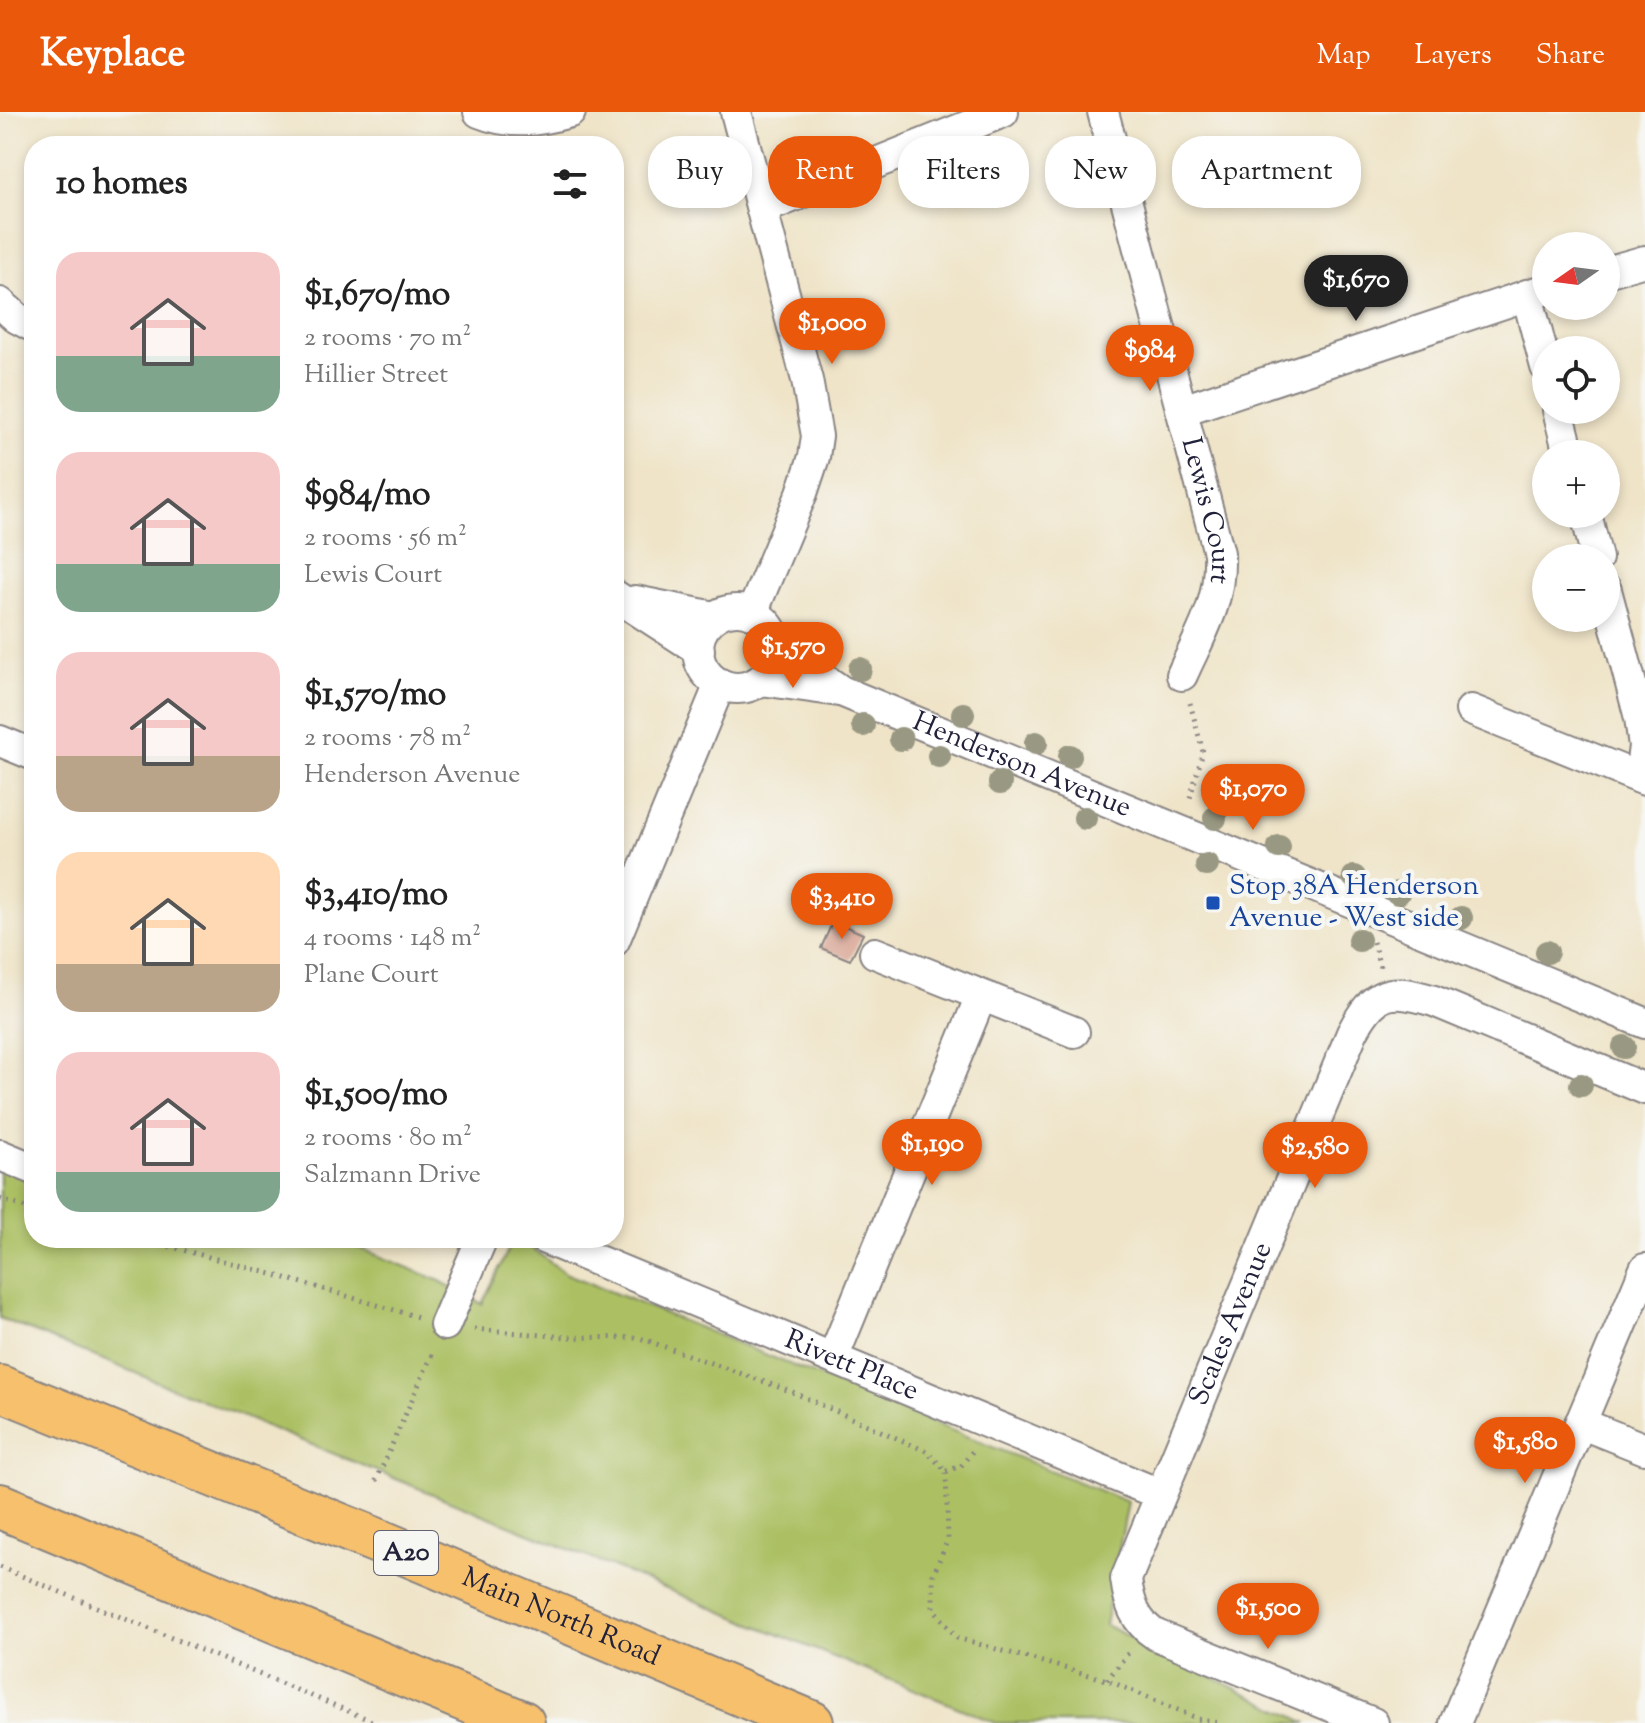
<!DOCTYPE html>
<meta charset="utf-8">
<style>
:root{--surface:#fff;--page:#f6f6f6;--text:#222;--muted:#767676;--accent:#ea580c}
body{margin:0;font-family:"Sorts Mill Goudy",serif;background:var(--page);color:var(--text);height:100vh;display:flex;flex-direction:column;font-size:30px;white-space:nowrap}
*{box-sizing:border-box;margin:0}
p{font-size:26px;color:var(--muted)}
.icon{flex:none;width:44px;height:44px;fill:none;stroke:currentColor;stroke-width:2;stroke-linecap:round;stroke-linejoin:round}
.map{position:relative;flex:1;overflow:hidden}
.drawer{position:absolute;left:24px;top:24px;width:600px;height:1112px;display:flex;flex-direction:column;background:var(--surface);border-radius:32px;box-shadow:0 4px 12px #0003}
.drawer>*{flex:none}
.banner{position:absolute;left:648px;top:24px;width:760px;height:72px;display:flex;gap:16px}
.needle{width:52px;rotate:256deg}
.controls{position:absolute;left:1532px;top:120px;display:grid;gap:16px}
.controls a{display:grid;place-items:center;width:88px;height:88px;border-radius:50%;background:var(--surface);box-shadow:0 4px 12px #0003;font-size:40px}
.price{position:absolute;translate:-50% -68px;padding:0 18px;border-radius:28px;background:var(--accent);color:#fff;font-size:26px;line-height:52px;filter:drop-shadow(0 2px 4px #0008)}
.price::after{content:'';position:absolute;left:50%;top:48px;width:24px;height:18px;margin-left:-12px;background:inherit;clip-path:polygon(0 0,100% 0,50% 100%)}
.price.on{background:#222;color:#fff}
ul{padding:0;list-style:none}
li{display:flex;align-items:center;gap:24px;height:200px;padding:0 32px}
li span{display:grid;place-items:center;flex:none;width:224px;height:160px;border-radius:24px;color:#555}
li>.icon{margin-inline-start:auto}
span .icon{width:96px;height:96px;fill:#fffc;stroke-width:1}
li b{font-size:34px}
h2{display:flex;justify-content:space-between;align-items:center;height:96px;padding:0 32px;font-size:34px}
.pill{padding:0 28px;border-radius:32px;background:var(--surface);box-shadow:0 4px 12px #0003;font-size:28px;line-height:72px}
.pill.on{background:var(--accent);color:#fff}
header{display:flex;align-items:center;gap:48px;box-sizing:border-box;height:112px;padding:0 40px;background:var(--accent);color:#fff}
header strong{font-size:38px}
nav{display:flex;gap:44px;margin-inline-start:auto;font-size:28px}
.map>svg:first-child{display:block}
</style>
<header>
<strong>Keyplace</strong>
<nav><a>Map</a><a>Layers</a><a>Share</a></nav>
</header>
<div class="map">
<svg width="1645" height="1611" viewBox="0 0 1645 1611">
<rect width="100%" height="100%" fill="#f6f6f2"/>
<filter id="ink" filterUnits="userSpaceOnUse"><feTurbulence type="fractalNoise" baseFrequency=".0125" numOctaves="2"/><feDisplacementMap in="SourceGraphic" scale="16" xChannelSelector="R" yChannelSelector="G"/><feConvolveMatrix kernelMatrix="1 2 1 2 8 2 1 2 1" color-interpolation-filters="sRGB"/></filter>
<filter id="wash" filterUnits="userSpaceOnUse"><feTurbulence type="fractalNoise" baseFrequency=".006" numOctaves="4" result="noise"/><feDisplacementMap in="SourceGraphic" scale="32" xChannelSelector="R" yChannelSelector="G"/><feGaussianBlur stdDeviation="1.8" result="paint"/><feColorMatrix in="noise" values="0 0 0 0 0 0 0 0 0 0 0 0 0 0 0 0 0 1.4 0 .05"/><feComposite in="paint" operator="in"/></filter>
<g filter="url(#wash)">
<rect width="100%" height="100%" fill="#efe4c8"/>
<!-- grass -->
<path fill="#acc064" stroke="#677150" stroke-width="2" d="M0,1056L34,1069V1126H335L438,1168L482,1192L514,1126H518L565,1161L1128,1390L1105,1513L1307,1611H996L0,1206Z"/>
<g id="blocks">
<!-- building -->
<path fill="#d9a594" d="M833,809L863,822L850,848L821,836Z"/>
</g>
</g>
<g filter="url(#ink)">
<use href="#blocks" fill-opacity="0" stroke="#888382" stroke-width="2"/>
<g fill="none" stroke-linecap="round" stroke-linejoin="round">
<!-- street casing -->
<g stroke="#888382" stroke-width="34">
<g id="street">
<path d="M479,0C511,13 537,9 570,0"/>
<path d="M736,0L807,268L817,324L814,345L802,381L752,501"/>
<path id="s1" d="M1103,0L1219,441C1221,492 1202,518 1182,563"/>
<path d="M762,97L1003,0"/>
<path d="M1606,160L1645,149"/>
<path d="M1527,183L1546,255"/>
<path d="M0,191L17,206L34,215"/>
<path d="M1183,298L1546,177"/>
<path d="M1558,298L1569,342"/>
<path d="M1586,402L1597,446"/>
<path d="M1606,478L1640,606L1644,634L1640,666"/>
<path d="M614,483L699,538"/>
<path d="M635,489L714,505"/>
<circle cx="737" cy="537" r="39"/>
<path id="s2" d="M775,533L841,579L1645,911"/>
<path d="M761,568L839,579"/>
<path d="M1471,598L1645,668"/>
<path d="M0,629L34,643"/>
<path d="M614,829L720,572"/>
<path d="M875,841L1074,920"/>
<path d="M0,1043L34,1057"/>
<path id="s3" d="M543,1126L1159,1382"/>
<path d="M445,1213L482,1126"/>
<path d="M833,1246L981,884"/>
<path d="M1580,1311L1645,1337"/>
<path id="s4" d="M1373,1611L1156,1523C1135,1510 1129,1491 1126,1467L1352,921C1374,878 1390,875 1434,889L1645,977"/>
<path d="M1455,1611L1645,1157"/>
</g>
</g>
<!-- highway casing -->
<g stroke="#888382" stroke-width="48">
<g id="highway">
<path id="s5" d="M0,1276L380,1430L811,1611"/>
<path d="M0,1394L522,1611"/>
</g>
</g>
<!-- path -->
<g stroke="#888382" stroke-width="5" stroke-dasharray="2 6" stroke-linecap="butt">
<path d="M1190,591L1203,640L1190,686"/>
<path d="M1373,830L1380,855"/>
<path d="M0,1087L34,1099"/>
<path d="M138,1126L272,1162L418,1205"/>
<path d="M474,1217L566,1225L640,1226L790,1279L926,1339L946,1359L948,1427L933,1463V1496L957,1526L1107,1568L1201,1608L1219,1611"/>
<path d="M946,1359L961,1354L975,1336"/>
<path d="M376,1369L434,1238"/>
<path d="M0,1455L377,1611"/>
<path d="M1107,1568L1129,1540"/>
</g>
<!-- street -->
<use href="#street" stroke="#fff" stroke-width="30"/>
<!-- highway -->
<use href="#highway" stroke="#f7c06c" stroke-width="44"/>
</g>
<!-- trees -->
<g fill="#999882">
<circle cx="860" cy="557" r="12"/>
<circle cx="963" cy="602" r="12"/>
<circle cx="863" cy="613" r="12"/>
<circle cx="901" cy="627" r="12"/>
<circle cx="1036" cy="631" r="12"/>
<circle cx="939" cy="644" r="12"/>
<circle cx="1070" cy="644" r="12"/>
<circle cx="1000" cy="671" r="12"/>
<circle cx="1085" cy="706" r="12"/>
<circle cx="1215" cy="706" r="12"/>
<circle cx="1279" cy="735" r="12"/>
<circle cx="1207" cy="753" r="12"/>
<circle cx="1354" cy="765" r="12"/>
<circle cx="1398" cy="781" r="12"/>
<circle cx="1461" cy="806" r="12"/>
<circle cx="1359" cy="828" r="12"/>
<circle cx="1547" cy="840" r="12"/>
<circle cx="1624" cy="935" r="12"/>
<circle cx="1581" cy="973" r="12"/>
</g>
</g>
<!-- markers -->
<rect fill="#1a4fb4" stroke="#f6f6f2" stroke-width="3" x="1205" y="783" width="16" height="16" rx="4"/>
<g text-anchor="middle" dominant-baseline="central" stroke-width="8" stroke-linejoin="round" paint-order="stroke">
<!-- shield labels -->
<rect fill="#f6f6f2" stroke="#626272" stroke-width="2" x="374" y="1419" width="64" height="44" rx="6"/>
<g font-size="26" font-weight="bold" fill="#22223b">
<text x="406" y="1441">A20</text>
</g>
<!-- street labels -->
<g font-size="28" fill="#22223b" stroke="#f6f6f2">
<text stroke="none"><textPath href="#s1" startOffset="412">Lewis Court</textPath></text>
<text stroke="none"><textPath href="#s2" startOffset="276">Henderson Avenue</textPath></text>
<text stroke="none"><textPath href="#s4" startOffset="576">Scales Avenue</textPath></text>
<text stroke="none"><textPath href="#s3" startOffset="334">Rivett Place</textPath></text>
<text stroke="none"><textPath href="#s5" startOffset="606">Main North Road</textPath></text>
</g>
<!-- transit labels -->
<g font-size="28" fill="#164399" stroke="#f6f6f2" text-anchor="start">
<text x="1229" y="775">Stop 38A Henderson<tspan x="1229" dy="32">Avenue - West side</tspan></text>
</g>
</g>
</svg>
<div class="controls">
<a><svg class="needle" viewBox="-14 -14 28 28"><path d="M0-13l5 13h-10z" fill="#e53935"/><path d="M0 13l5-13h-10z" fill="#767676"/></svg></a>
<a><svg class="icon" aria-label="locate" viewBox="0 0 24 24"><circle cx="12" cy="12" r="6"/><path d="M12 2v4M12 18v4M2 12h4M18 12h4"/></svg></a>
<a>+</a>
<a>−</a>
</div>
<b class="price on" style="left:1356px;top:211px">$1,670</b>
<b class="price" style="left:832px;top:254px">$1,000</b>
<b class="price" style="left:1150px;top:281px">$984</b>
<b class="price" style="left:793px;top:578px">$1,570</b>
<b class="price" style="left:1253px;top:720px">$1,070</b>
<b class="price" style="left:842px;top:829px">$3,410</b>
<b class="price" style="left:932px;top:1075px">$1,190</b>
<b class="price" style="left:1315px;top:1078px">$2,580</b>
<b class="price" style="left:1525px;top:1373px">$1,580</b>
<b class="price" style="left:1268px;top:1539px">$1,500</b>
<div class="banner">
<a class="pill">Buy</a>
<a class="pill on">Rent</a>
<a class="pill">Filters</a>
<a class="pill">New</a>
<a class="pill">Apartment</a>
</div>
<section class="drawer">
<h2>10 homes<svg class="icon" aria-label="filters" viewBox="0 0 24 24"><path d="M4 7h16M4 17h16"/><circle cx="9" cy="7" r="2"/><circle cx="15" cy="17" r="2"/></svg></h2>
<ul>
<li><span style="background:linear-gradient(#f6c9c9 65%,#7fa58c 0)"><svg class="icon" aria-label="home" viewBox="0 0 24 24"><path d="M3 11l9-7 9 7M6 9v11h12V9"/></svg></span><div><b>$1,670/mo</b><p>2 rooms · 70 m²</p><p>Hillier Street</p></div></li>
<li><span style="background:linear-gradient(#f6c9c9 70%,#7fa58c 0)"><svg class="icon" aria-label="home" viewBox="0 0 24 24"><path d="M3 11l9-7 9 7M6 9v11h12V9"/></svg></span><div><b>$984/mo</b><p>2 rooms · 56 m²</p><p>Lewis Court</p></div></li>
<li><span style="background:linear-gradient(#f6c9c9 65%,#b9a48a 0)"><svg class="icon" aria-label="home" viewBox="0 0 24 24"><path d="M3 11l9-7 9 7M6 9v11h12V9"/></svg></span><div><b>$1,570/mo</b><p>2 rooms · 78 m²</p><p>Henderson Avenue</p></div></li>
<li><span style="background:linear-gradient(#ffd9b3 70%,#b9a48a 0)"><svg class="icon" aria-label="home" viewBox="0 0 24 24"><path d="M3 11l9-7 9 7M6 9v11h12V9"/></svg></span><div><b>$3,410/mo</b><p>4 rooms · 148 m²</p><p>Plane Court</p></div></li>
<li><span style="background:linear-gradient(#f6c9c9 75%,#7fa58c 0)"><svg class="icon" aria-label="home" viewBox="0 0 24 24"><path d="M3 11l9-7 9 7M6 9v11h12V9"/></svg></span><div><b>$1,500/mo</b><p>2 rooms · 80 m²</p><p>Salzmann Drive</p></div></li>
</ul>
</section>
</div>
